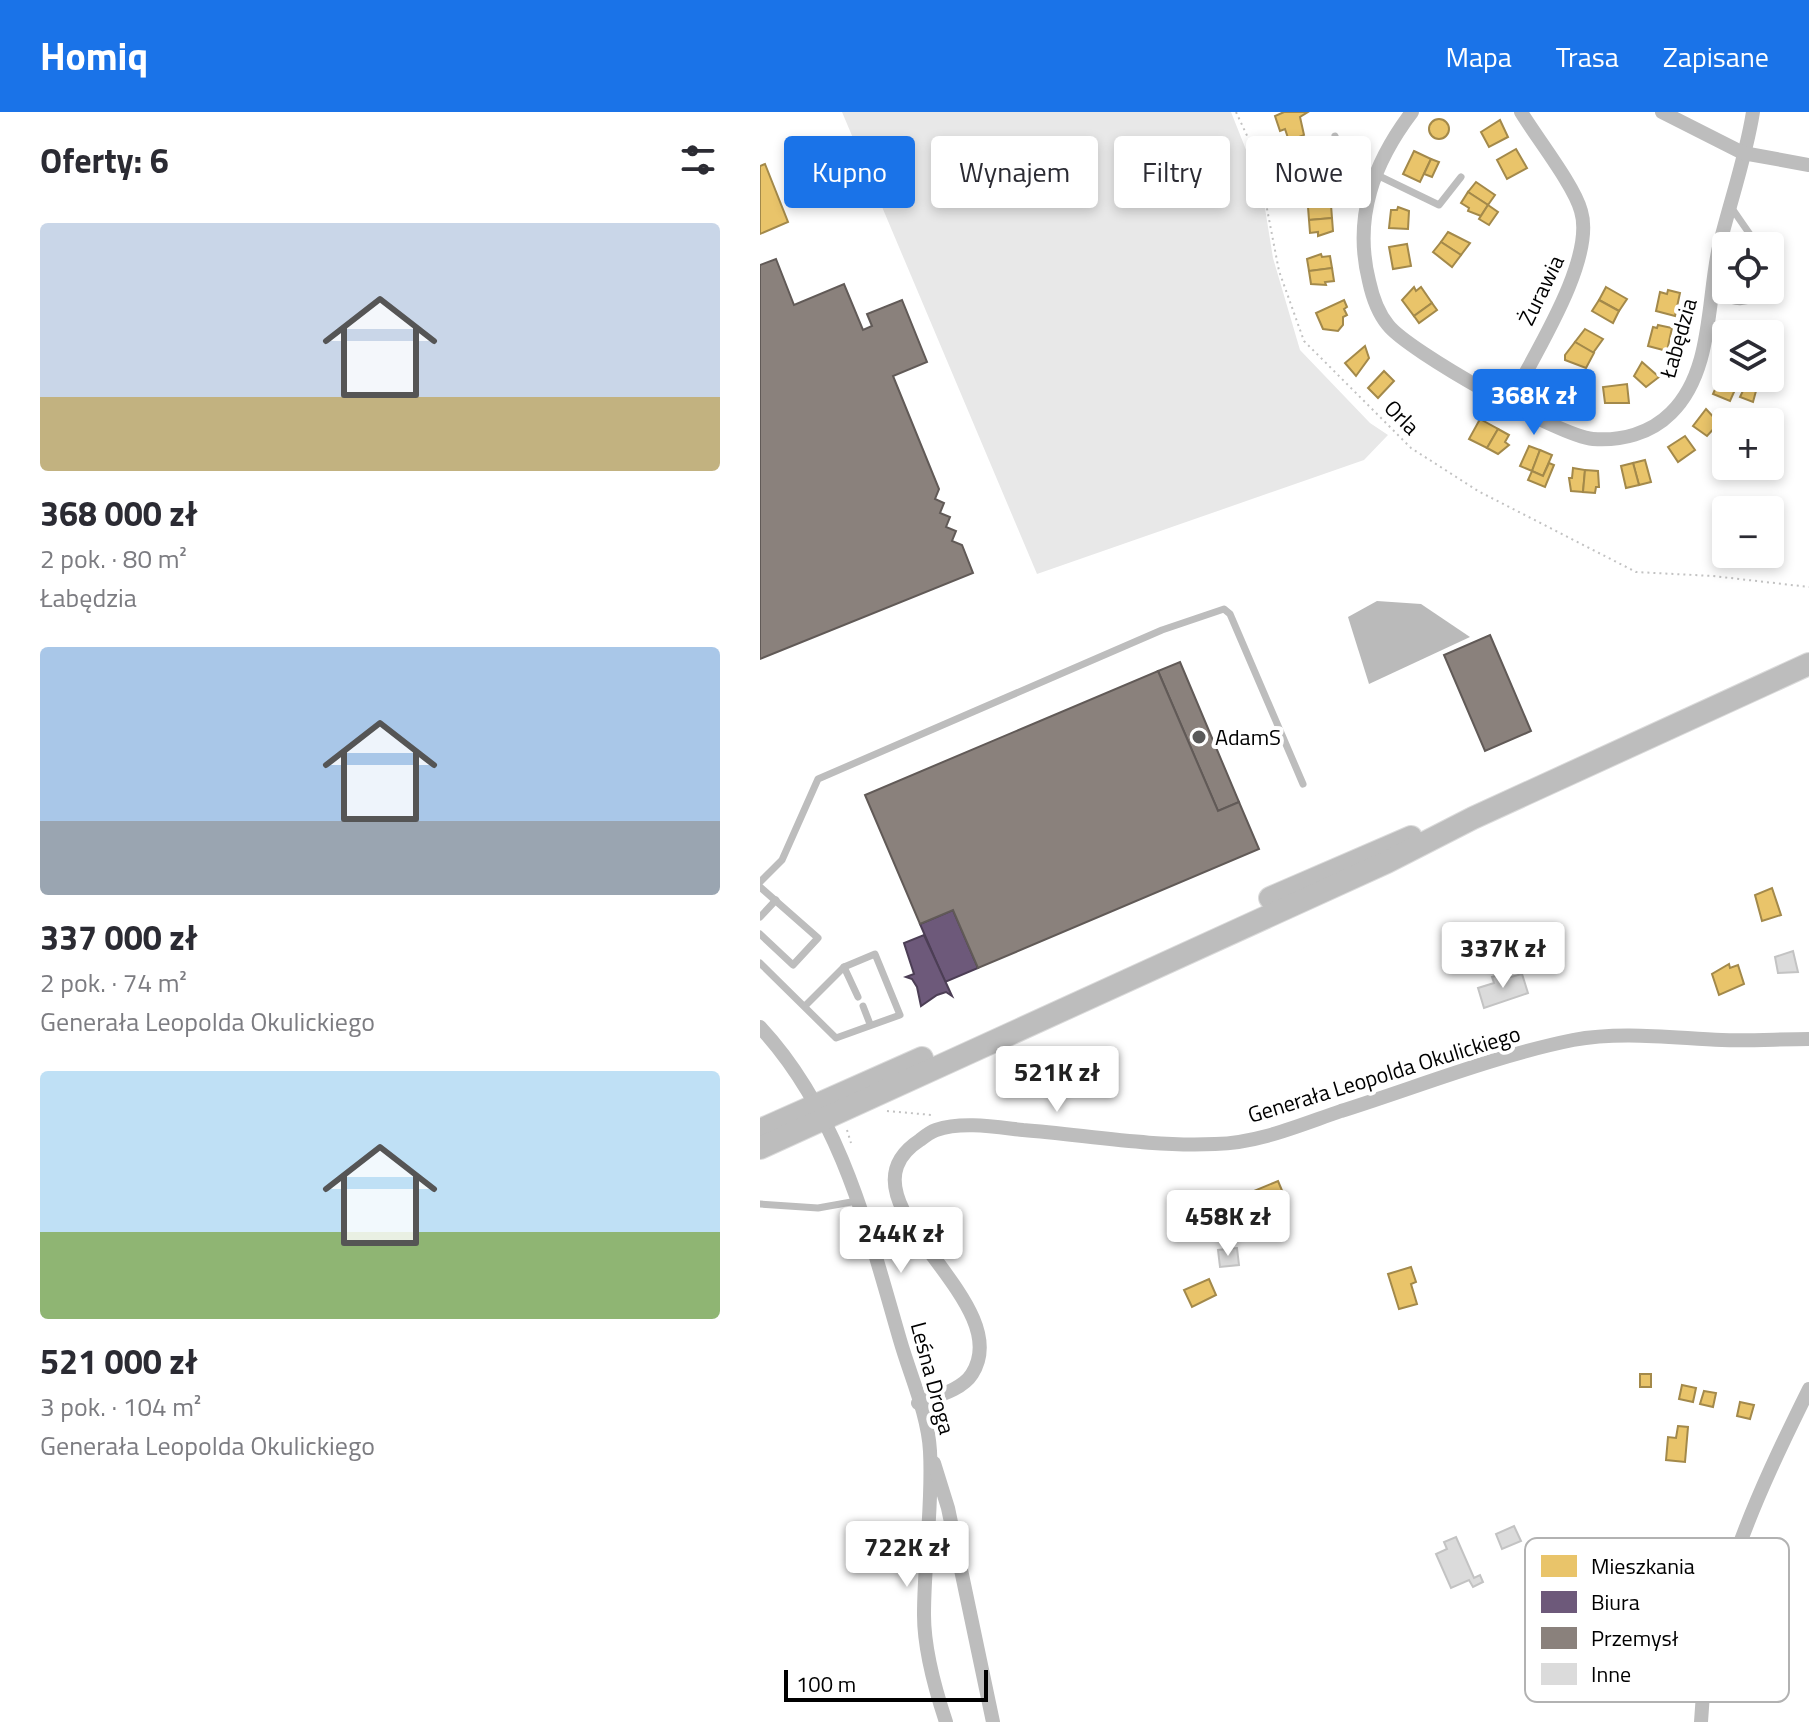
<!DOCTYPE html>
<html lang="pl">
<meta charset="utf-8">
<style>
:root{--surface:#fff;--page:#f7f7f7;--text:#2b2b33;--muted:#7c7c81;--accent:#1a73e8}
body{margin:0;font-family:"Titillium Web",sans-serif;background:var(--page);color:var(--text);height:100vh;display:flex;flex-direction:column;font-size:30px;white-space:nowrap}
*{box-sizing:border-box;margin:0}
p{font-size:26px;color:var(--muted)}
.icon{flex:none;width:44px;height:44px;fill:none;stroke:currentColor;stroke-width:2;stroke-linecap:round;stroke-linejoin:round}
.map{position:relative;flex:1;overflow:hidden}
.drawer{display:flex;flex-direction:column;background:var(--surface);width:760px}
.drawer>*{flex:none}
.guide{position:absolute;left:24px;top:24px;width:760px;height:72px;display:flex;gap:16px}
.controls{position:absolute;left:952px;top:120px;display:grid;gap:16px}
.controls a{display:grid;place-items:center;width:72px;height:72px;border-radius:8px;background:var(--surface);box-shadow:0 4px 12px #0003;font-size:40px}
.scale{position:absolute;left:24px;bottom:20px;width:204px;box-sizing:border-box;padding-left:8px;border:4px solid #000;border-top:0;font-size:22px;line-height:28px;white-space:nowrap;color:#000;-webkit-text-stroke:6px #fff;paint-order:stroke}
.price{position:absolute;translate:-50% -68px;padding:0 18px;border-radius:8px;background:#fff;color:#222;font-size:26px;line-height:52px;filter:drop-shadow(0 2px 4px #0008)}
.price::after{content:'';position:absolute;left:50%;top:48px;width:24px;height:18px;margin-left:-12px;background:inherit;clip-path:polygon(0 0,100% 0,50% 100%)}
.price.selected{background:var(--accent);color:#fff}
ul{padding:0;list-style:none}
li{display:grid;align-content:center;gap:16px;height:424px;padding:0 40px}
li span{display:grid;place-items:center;height:248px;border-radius:8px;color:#555}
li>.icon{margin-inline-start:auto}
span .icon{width:144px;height:144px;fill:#fffc;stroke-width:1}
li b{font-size:34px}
h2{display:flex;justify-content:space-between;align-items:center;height:96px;padding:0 40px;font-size:34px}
.chip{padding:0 28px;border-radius:8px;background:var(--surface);box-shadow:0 4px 12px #0003;font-size:28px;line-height:72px}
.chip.selected{background:var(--accent);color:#fff}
header{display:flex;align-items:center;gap:48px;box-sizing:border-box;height:112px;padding:0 40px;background:var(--accent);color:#fff}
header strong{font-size:38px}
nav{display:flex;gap:44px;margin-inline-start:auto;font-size:28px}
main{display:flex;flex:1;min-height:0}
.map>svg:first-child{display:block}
</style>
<header>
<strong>Homiq</strong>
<nav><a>Mapa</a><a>Trasa</a><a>Zapisane</a></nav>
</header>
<main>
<section class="drawer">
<h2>Oferty: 6<svg class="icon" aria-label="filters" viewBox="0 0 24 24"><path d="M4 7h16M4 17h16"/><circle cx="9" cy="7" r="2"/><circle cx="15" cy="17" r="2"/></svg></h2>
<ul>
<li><span style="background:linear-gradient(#c9d6e8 70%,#c2b280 0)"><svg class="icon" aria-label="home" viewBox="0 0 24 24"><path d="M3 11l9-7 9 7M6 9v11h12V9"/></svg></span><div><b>368 000 zł</b><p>2 pok. · 80 m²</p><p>Łabędzia</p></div></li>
<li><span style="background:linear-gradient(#a9c7e8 70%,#9aa5b1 0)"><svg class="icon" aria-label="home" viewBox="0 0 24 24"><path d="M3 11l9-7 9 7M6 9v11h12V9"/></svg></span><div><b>337 000 zł</b><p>2 pok. · 74 m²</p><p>Generała Leopolda Okulickiego</p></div></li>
<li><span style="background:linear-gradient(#bfe0f5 65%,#8fb573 0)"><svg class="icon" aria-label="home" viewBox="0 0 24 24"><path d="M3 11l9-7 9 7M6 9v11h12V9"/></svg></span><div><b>521 000 zł</b><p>3 pok. · 104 m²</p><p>Generała Leopolda Okulickiego</p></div></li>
</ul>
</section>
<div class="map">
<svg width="1049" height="1610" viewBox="0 0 1049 1610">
<rect width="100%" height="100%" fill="#fff"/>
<!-- green -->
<path fill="#e8e8e8" d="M82,0H471L502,78L513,146L540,238L610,311L628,323L604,348L277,462Z"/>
<!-- water -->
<path fill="#bababa" d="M617,489L661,492L710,525L609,572L588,505Z"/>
<!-- homes -->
<g fill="#e9c46a" stroke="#a3894a" stroke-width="2">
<path d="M524,0H548L540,5L544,23L529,29L525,17L520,19L515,4Z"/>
<circle cx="679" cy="17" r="10"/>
<path d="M740,8L748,25L729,35L721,20Z"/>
<path d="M756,37L767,56L747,67L737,48Z"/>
<path d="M654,39L671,47L660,70L643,62Z"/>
<path d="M548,46L549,49L557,46L561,57L540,66L535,54Z"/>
<path d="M671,47L679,50L672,65L664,62Z"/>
<path d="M5,52L28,110L0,122V54Z"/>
<path d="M561,57L566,69L557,73L558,76L544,78L540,66Z"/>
<path d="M716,70L735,83L728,93L708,80Z"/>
<path d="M708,80L728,93L721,104L708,99L709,96L701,91Z"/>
<path d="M555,91L571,93L572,106L549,108L548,95L556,94Z"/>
<path d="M728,93L738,100L729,113L719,107Z"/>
<path d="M638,95L649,99L648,117L629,116L631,98H637Z"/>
<path d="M572,106L573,119L558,124V120L550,121L549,108Z"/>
<path d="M688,120L710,131L701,143L681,130Z"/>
<path d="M681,130L701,143L692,155L673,140Z"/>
<path d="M647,132L651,154L633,157L629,135Z"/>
<path d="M561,142L562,145L570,144L572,156L549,159L547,147Z"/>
<path d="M572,156L574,169L565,170L566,173L551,172L549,159Z"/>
<path d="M654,175L656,179L661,175L672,191L654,204L642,188Z"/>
<path d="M846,175L867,187L859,199L839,188Z"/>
<path d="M908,178L920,181L915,204L896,199L900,180L907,182Z"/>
<path d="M584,188L587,195L584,197L587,203L583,205V213L578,219L563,217L556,201Z"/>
<path d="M839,188L859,199L853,211L832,199Z"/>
<path d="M672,191L677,198L659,211L654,204Z"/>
<path d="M898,213L912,216L907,239L888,234L893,215L897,216Z"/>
<path d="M825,217L843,227L833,241L815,230Z"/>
<path d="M815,230L834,241L826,256L805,248V243Z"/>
<path d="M605,234L609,246L596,264L585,251Z"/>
<path d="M882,250L899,265L886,275L874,264Z"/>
<path d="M624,259L634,269L618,286L608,276Z"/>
<path d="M961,264L978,271L970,289L953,282Z"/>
<path d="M989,266L999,268L993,290L980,285Z"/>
<path d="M797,267L814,275L809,294L789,285Z"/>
<path d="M867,272L869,291H845L843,275Z"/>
<path d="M946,297L959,311L947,324L933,314Z"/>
<path d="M720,307L738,317L727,336L709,327Z"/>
<path d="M738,317L749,323L745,330L749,333L738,342L727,336Z"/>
<path d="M925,324L935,338L918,350L908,335Z"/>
<path d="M769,334L780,338L772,359L760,354Z"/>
<path d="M780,338L792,343L783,364L772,359Z"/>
<path d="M885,348L891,370L879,373L873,351Z"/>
<path d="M789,351L794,353L785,375L768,368L772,359L783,364Z"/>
<path d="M873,351L879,373L866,376L861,354Z"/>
<path d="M813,356L825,358L823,380L811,379L809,366H812Z"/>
<path d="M825,358L838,359L839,375H836L835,381L823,380Z"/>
<path d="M1012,776L1021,803L1002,809L995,783Z"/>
<path d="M969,852L970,856L978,853L984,872L959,883L952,862Z"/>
<path d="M518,1069L526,1088L504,1097L501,1091L494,1093L489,1081Z"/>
<path d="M651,1155L656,1170L651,1172L657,1192L639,1197L628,1162Z"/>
<path d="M449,1167L456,1183L432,1195L424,1178Z"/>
<rect x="880" y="1262" width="11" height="13"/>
<path d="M922,1273L936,1276L933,1290L919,1287Z"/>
<path d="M944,1279L956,1281L953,1295L940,1292Z"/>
<path d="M980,1290L994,1293L990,1307L977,1304Z"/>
<path d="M918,1314L928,1315L925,1350L906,1348L908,1325L916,1326Z"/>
</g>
<!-- offices -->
<g fill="#6d597a" stroke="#4c3e55" stroke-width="2">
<path d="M193,798L218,856L185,870L160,812Z"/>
<path d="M164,823L192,884L186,880L177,883L161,894L157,875L152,867L146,865L154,862L144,831Z"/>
</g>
<!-- industry -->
<g fill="#8a817c" stroke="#615a57" stroke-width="2">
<path d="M16,147L34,193L84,172L103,218L112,214L107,202L142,188L167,250L133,264L179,377L175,387L184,391L180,401L190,405L186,415L196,419L192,429L202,433L213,461L0,547V153Z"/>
<path d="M730,523L771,619L725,639L684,543Z"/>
<path d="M420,550L479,690L458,699L398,559Z"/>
<path d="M398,559L458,699L479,690L499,737L218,856L193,798L160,812L105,683Z"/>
</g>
<!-- building -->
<g fill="#dbdbdb" stroke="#c3c3c3" stroke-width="2">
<path d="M1033,839L1038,860L1018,861L1015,845Z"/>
<path d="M745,861L747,866L762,862L768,881L724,896L718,876L734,871L732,865Z"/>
<path d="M477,1136L479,1153L460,1155L458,1138Z"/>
<path d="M754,1414L761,1429L742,1437L736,1422Z"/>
<path d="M696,1425L714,1466L720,1463L723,1470L713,1475L709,1468L691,1476L676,1442L687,1437L684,1430Z"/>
</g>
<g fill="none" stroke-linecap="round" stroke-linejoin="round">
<!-- primary casing -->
<g stroke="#dbdbdb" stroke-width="24">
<g id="primary">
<path d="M510,786L651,725"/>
<path d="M0,1018L162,946"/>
<path d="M0,1036L627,750L713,706L1049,552"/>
</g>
</g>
<!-- path -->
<g stroke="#c2c2c2" stroke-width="2" stroke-dasharray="2 4" stroke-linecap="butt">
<path d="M476,0L497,45L519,159L544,229L651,336L718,379L876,460L953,464L1049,475"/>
<path d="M127,999L172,1003"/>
<path d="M87,1018L91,1031"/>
</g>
<!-- service -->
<g stroke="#bdbdbd" stroke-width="7">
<path d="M575,24L591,63L611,73"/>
<path d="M617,63L679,93L701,65"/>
<path d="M971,95L998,134"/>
<path d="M953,182C973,190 987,196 1003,178"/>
<path d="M0,770L22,748L58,667L402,518L464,497L470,502L543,672"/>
<path d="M0,775L58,826L33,853L0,822"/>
<path d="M0,805L16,788"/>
<path d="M0,851L76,926L140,903L115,842L84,855L45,894"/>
<path d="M84,855L98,885"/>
<path d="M103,894L110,912"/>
<path d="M0,1092L58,1096L97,1089"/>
</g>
<!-- minor -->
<g stroke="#bdbdbd" stroke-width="14">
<path d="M652,0C614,50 593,105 609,169C612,183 618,201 628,213C648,239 799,324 833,327C861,329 890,322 911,301C953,260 947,188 959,135C970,90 986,45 993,0"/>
<path d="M902,0L983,41L1049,53"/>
<path d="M750,290C773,244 836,148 821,99C814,73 776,25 761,0"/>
<path d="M0,915C80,1001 108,1118 140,1228C150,1263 168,1302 170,1339C173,1394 164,1448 164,1503C164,1538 175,1577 186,1610"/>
<path d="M158,1291C176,1284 202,1278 212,1262C260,1187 68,1088 160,1028C165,1024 170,1020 176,1018C202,1009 236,1015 263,1018C326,1023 391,1035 455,1032C499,1031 540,1013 581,999C657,975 734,944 813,928C861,919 913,926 962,928C991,929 1020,927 1049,927"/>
<path d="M174,1351L188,1396L233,1610"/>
<path d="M941,1610C947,1489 996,1384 1049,1277"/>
</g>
<!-- primary -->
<use href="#primary" stroke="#bdbdbd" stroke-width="22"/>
</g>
<!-- markers -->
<circle fill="#595959" stroke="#fff" stroke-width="3" cx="439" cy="625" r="8"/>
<g text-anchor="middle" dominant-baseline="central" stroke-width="8" stroke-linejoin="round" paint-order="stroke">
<!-- street labels -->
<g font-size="22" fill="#000" stroke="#fff">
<text transform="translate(781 178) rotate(-64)">Żurawia</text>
<text transform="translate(918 226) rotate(-74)">Łabędzia</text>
<text transform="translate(642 305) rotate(45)">Orla</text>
<text transform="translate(624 962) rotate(-17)">Generała Leopolda Okulickiego</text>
<text transform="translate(173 1266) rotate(75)">Leśna Droga</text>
</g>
<!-- poi labels -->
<g font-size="22" fill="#000" stroke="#fff" text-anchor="start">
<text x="455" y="625">AdamS</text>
</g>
</g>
<!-- legend -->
<rect x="765" y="1426" width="264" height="164" rx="12" fill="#fff" stroke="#b2b2b2" stroke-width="2"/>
<rect x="781" y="1443" width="36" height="22" fill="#e9c46a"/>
<rect x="781" y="1479" width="36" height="22" fill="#6d597a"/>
<rect x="781" y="1515" width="36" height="22" fill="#8a817c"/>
<rect x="781" y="1551" width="36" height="22" fill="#dbdbdb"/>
<g font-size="22" fill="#000">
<text x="831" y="1462">Mieszkania</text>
<text x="831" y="1498">Biura</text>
<text x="831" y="1534">Przemysł</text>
<text x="831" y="1570">Inne</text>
</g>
</svg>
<div class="controls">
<a><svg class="icon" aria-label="locate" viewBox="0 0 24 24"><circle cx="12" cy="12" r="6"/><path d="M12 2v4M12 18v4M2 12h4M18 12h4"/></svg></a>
<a><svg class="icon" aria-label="layers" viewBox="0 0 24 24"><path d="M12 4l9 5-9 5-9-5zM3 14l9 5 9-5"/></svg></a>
<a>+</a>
<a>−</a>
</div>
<div class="scale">100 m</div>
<b class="price selected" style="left:774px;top:325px">368K zł</b>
<b class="price" style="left:743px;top:878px">337K zł</b>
<b class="price" style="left:297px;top:1002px">521K zł</b>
<b class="price" style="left:468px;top:1146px">458K zł</b>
<b class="price" style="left:141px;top:1163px">244K zł</b>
<b class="price" style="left:147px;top:1477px">722K zł</b>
<div class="guide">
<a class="chip selected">Kupno</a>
<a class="chip">Wynajem</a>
<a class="chip">Filtry</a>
<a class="chip">Nowe</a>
</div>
</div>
</main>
